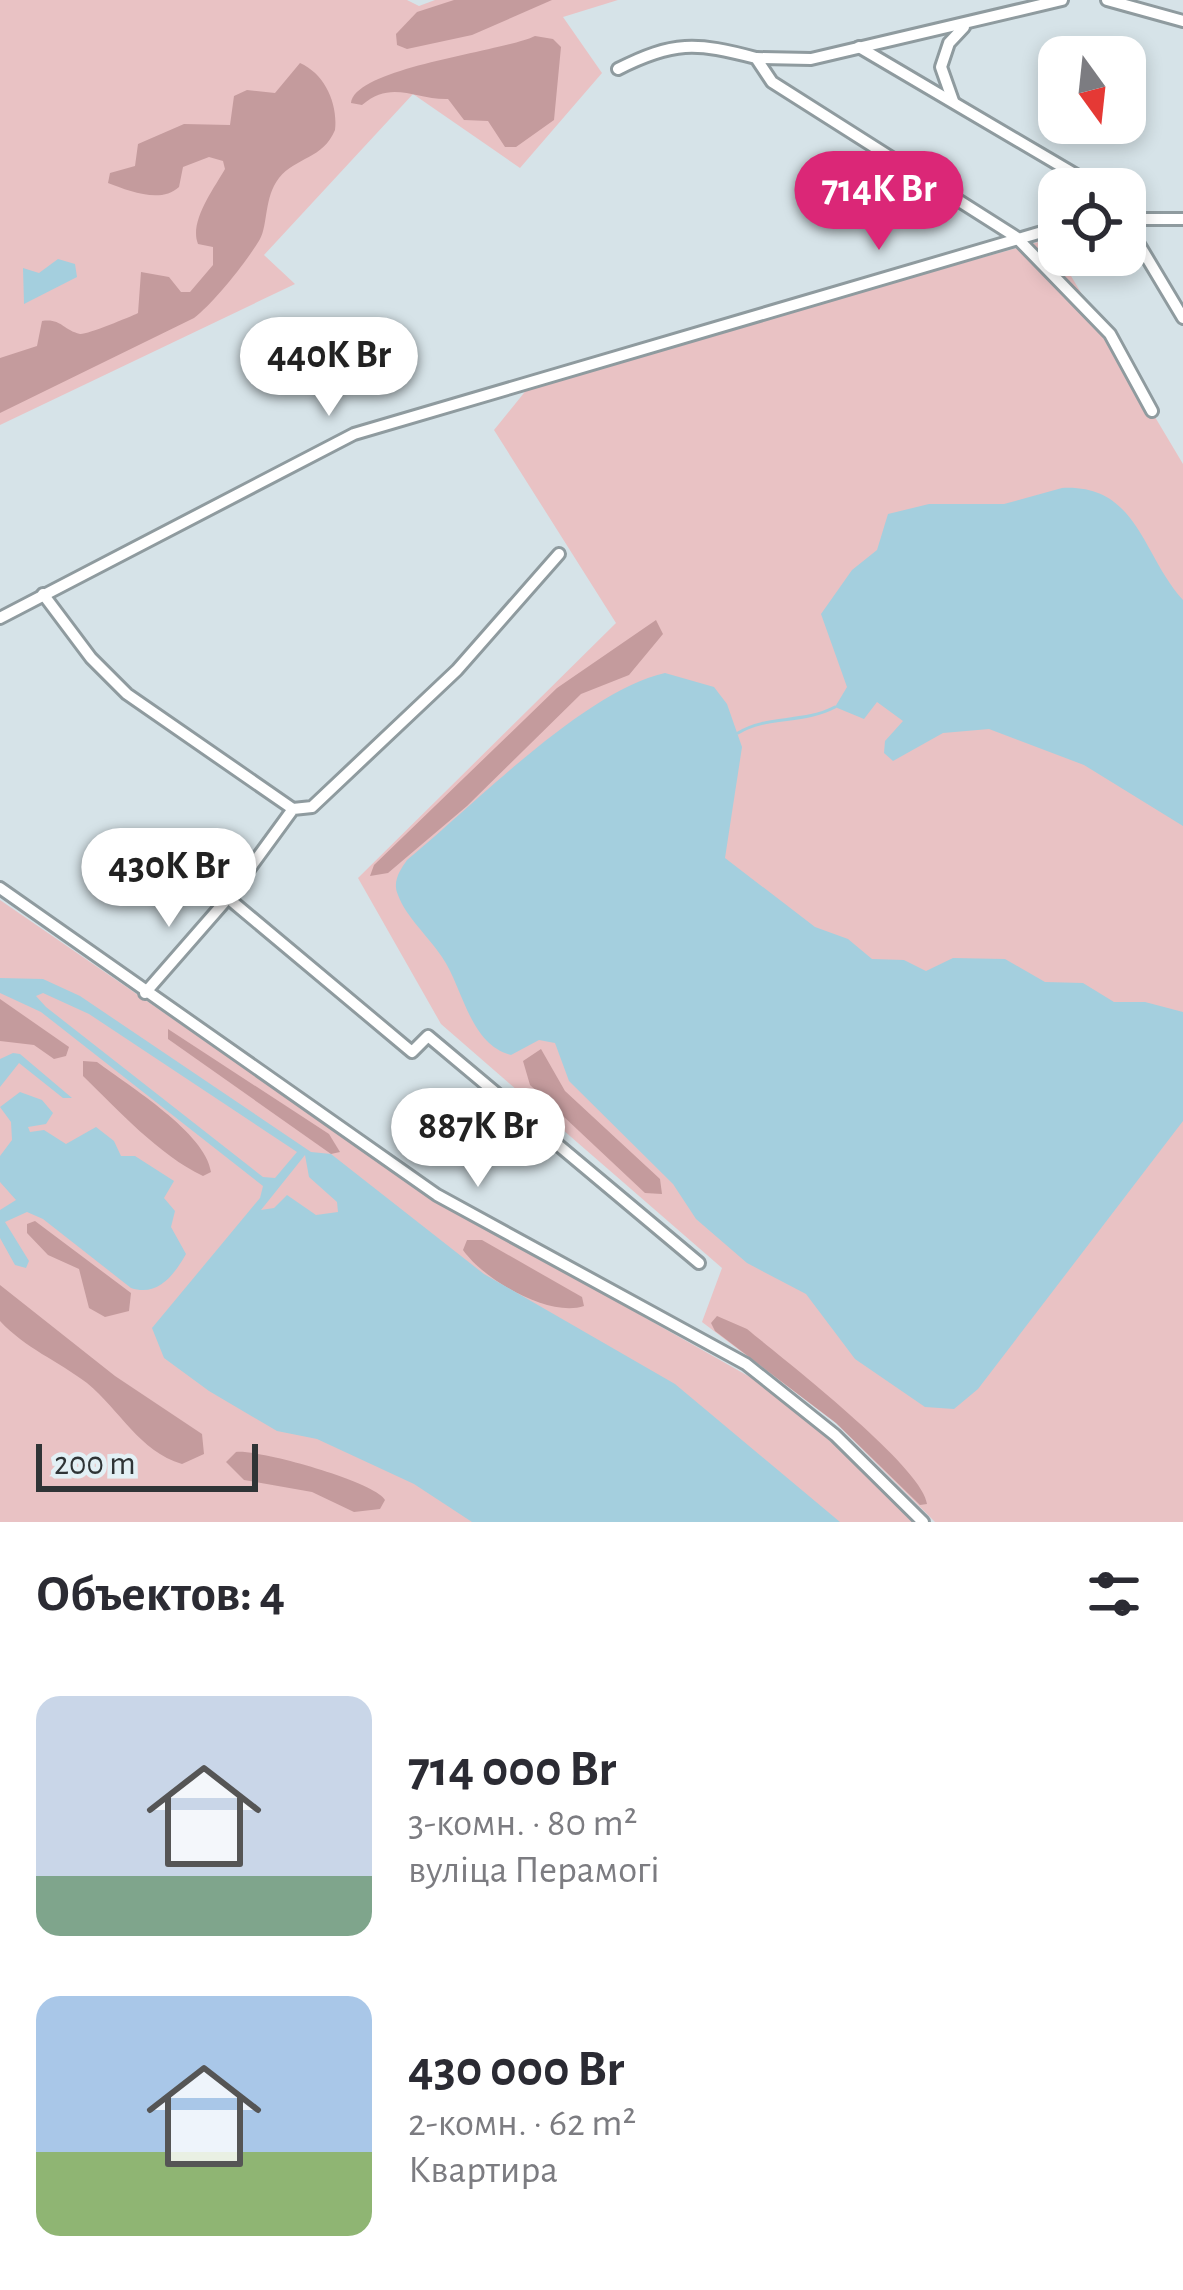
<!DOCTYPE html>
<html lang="ru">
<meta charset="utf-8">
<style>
:root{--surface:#fff;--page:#f2f2f3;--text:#2b2b33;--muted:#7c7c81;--accent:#db2777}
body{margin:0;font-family:"Alegreya Sans",sans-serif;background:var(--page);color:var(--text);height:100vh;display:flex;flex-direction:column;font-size:45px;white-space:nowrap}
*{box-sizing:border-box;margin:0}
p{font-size:39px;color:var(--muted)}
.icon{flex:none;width:66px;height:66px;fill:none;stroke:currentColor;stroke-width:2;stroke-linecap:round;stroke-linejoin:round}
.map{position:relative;height:1522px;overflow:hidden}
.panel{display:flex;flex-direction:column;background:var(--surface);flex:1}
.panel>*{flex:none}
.needle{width:78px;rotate:165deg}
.fabs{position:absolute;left:1038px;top:36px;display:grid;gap:24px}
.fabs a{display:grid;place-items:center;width:108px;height:108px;border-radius:24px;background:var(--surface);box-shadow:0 6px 18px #0003;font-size:60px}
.scale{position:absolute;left:36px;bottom:30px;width:222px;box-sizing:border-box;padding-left:12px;border:6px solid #2f3436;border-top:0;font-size:33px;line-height:42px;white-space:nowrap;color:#2f3436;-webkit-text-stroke:9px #e3f0f5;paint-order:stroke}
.price{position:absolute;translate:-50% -102px;padding:0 27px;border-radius:42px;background:#fff;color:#222;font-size:39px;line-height:78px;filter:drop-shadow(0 3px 6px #0008)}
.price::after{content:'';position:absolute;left:50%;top:72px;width:36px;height:27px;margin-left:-18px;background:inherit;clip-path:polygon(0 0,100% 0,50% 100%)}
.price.selected{background:var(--accent);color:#fff}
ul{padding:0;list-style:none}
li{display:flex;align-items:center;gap:36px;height:300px;padding:0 36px}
li span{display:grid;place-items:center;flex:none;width:336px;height:240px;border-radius:24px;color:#555}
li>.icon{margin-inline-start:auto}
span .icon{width:144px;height:144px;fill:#fffc;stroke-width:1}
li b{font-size:51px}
h2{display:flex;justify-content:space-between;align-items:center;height:144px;padding:0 36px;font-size:51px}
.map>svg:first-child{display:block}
</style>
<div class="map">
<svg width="1183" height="1522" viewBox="0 0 1183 1522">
<rect width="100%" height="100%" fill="#d6e3e8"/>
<!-- green -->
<g fill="#e9c2c4">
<path d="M0,0H407L419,6L435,0H618L563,17L602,73L520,168L413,94L264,255L295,284L0,425Z"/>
<path d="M1049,239L1183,464V1522H935L836,1423L702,1322L722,1268L441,1024L358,878L616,623L494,430L532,383Z"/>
<path d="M0,900L432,1197L757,1381L841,1450L912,1522H0Z"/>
</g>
<!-- forest -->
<g fill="#c49b9d">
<path d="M454,0H552L472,35L407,49L397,45L396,34L417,12Z"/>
<path d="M535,36L553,39L561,47L554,120L516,147H505L488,121L464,120L448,99C415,100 392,79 362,105L351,103C356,67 502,52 535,36Z"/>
<path d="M300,63C325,74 338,104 335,130C323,159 296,157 279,178C264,197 268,225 260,239C248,260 213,304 194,318L0,413V358L37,346L42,321C61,318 63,330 80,334C86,335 130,317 138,313L141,272L169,277L181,292H190L213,265V247L198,244C189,222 213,190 225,169L223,161L209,157L183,167L179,187C161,204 129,191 108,183L110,173L135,166L138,144L184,124L230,125L234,96L247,90L275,93Z"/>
<path d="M656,620L663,634L629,675L581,694L467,806L388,873L370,876L374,865L557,688Z"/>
<path d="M0,999L69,1047L66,1056L54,1059L34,1045L0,1041Z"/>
<path d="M168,1029L329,1134L340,1152L331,1154L168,1039Z"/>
<path d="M541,1049L565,1091L660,1179L662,1194L645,1193L530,1085L523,1061Z"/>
<path d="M83,1061L97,1062C129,1086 206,1133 211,1172L203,1176C159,1155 118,1110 83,1076Z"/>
<path d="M35,1221L131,1293L129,1311L105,1317L89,1308L79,1269L48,1255L27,1233V1224Z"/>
<path d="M467,1240H482L582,1297L584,1306C549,1318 483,1279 463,1250Z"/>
<path d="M0,1285L115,1376L202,1434L204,1454L182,1464C139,1451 120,1410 87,1383C58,1361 25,1348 0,1321Z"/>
<path d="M717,1316L747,1329C782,1358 924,1468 927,1504L920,1505L836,1423L715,1331L711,1323Z"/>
<path d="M236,1452C258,1449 376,1482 385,1500L380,1509L354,1512L312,1492L244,1480L226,1462Z"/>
</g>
<!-- water -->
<g fill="#a4cfde" fill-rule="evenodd">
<path d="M58,259L75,264L77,277L24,304L23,268L39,273Z"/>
<path d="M1062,488C1138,484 1142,555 1183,600V826L1084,765L989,729L943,733L893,761L884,753L885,741L903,721L877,702L864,719L835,707L847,687L821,614L852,570L877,550L888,514L929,504H1004Z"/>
<path d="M665,673L714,687L727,704L742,747L725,858L815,927L848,939L872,959L904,960L926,971L953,958L1005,959L1045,982L1083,983L1114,1002H1145L1183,1012V1121L978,1389L954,1409L925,1407L855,1359L806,1294L747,1263L696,1219L673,1184L569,1081L555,1043L539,1040L511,1055C469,1044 463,987 442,957C429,937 406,917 398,895C392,882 400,870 407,860C474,805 584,691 665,673Z"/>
<path d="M0,978L43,979L80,996L311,1152L331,1154L484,1274L675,1384L840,1522H472L414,1484L317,1439L277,1431L209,1391L164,1358L152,1328L260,1198L263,1186L41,1012L0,993ZM43,993L89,1014L297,1152L275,1178L263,1177L46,1007L36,996ZM305,1155L309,1177L337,1202L338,1212L316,1215L287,1195L274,1208L261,1210Z"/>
<path d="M13,1053L20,1054L72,1098H63L19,1063L0,1087V1059Z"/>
<path d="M20,1092L42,1100L53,1113L46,1124L28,1127L30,1132L44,1130L66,1144L96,1127L114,1141L121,1156H135L174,1181L164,1198L175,1211L171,1227L186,1254C174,1275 158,1297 131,1288L43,1219L27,1212L5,1222L29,1261L26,1268L15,1265L0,1238V1210L16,1200L0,1182V1156L12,1140L11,1122L0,1107Z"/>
</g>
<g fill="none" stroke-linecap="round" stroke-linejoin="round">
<!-- stream -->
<path stroke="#a4cfde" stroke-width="3" d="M738,733C767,715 803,724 835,707"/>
<!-- minor casing -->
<g stroke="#8f9b9f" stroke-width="16">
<g id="minor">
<path d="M1107,0L1183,21"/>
<path d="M859,47L1100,189"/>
<path d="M756,58L811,59L1062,0"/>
<path d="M618,69C673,41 696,42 756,58L772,82L1016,237L1110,334L1152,411"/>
<path d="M953,101L941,67L949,43L964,27"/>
<path d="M1125,219H1183"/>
<path d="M1125,221L1183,318"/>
<path d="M559,554L457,670L312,807L293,809L228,898L412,1052L428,1036L699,1263"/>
<path d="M43,594L91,658L127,694L293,809"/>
<path d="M0,618L354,434L1059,227"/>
<path d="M0,888L437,1195L746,1364L835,1435L923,1522"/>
<path d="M145,993L228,898"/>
</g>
</g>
<!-- minor -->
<use href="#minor" stroke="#fff" stroke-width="10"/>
</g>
</svg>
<div class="fabs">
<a><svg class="needle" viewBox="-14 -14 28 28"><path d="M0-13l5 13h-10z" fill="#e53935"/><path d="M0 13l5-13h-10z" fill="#7c7c81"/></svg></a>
<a><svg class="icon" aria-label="locate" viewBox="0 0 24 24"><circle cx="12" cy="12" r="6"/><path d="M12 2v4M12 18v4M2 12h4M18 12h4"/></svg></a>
</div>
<div class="scale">200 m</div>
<b class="price selected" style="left:879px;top:253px">714K Br</b>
<b class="price" style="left:329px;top:419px">440K Br</b>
<b class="price" style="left:169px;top:930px">430K Br</b>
<b class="price" style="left:478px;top:1190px">887K Br</b>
</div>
<section class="panel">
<h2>Объектов: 4<svg class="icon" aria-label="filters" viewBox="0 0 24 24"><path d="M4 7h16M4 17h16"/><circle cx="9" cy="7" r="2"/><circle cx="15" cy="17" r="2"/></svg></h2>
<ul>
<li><span style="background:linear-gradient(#c9d6e8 75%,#7fa58c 0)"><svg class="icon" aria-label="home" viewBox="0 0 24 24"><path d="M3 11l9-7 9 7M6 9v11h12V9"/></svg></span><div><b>714 000 Br</b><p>3-комн. · 80 m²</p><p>вуліца Перамогі</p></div></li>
<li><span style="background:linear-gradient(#a9c7e8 65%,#8fb573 0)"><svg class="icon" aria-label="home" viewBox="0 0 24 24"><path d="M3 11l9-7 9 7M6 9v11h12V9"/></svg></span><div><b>430 000 Br</b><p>2-комн. · 62 m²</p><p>Квартира</p></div></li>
</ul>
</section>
